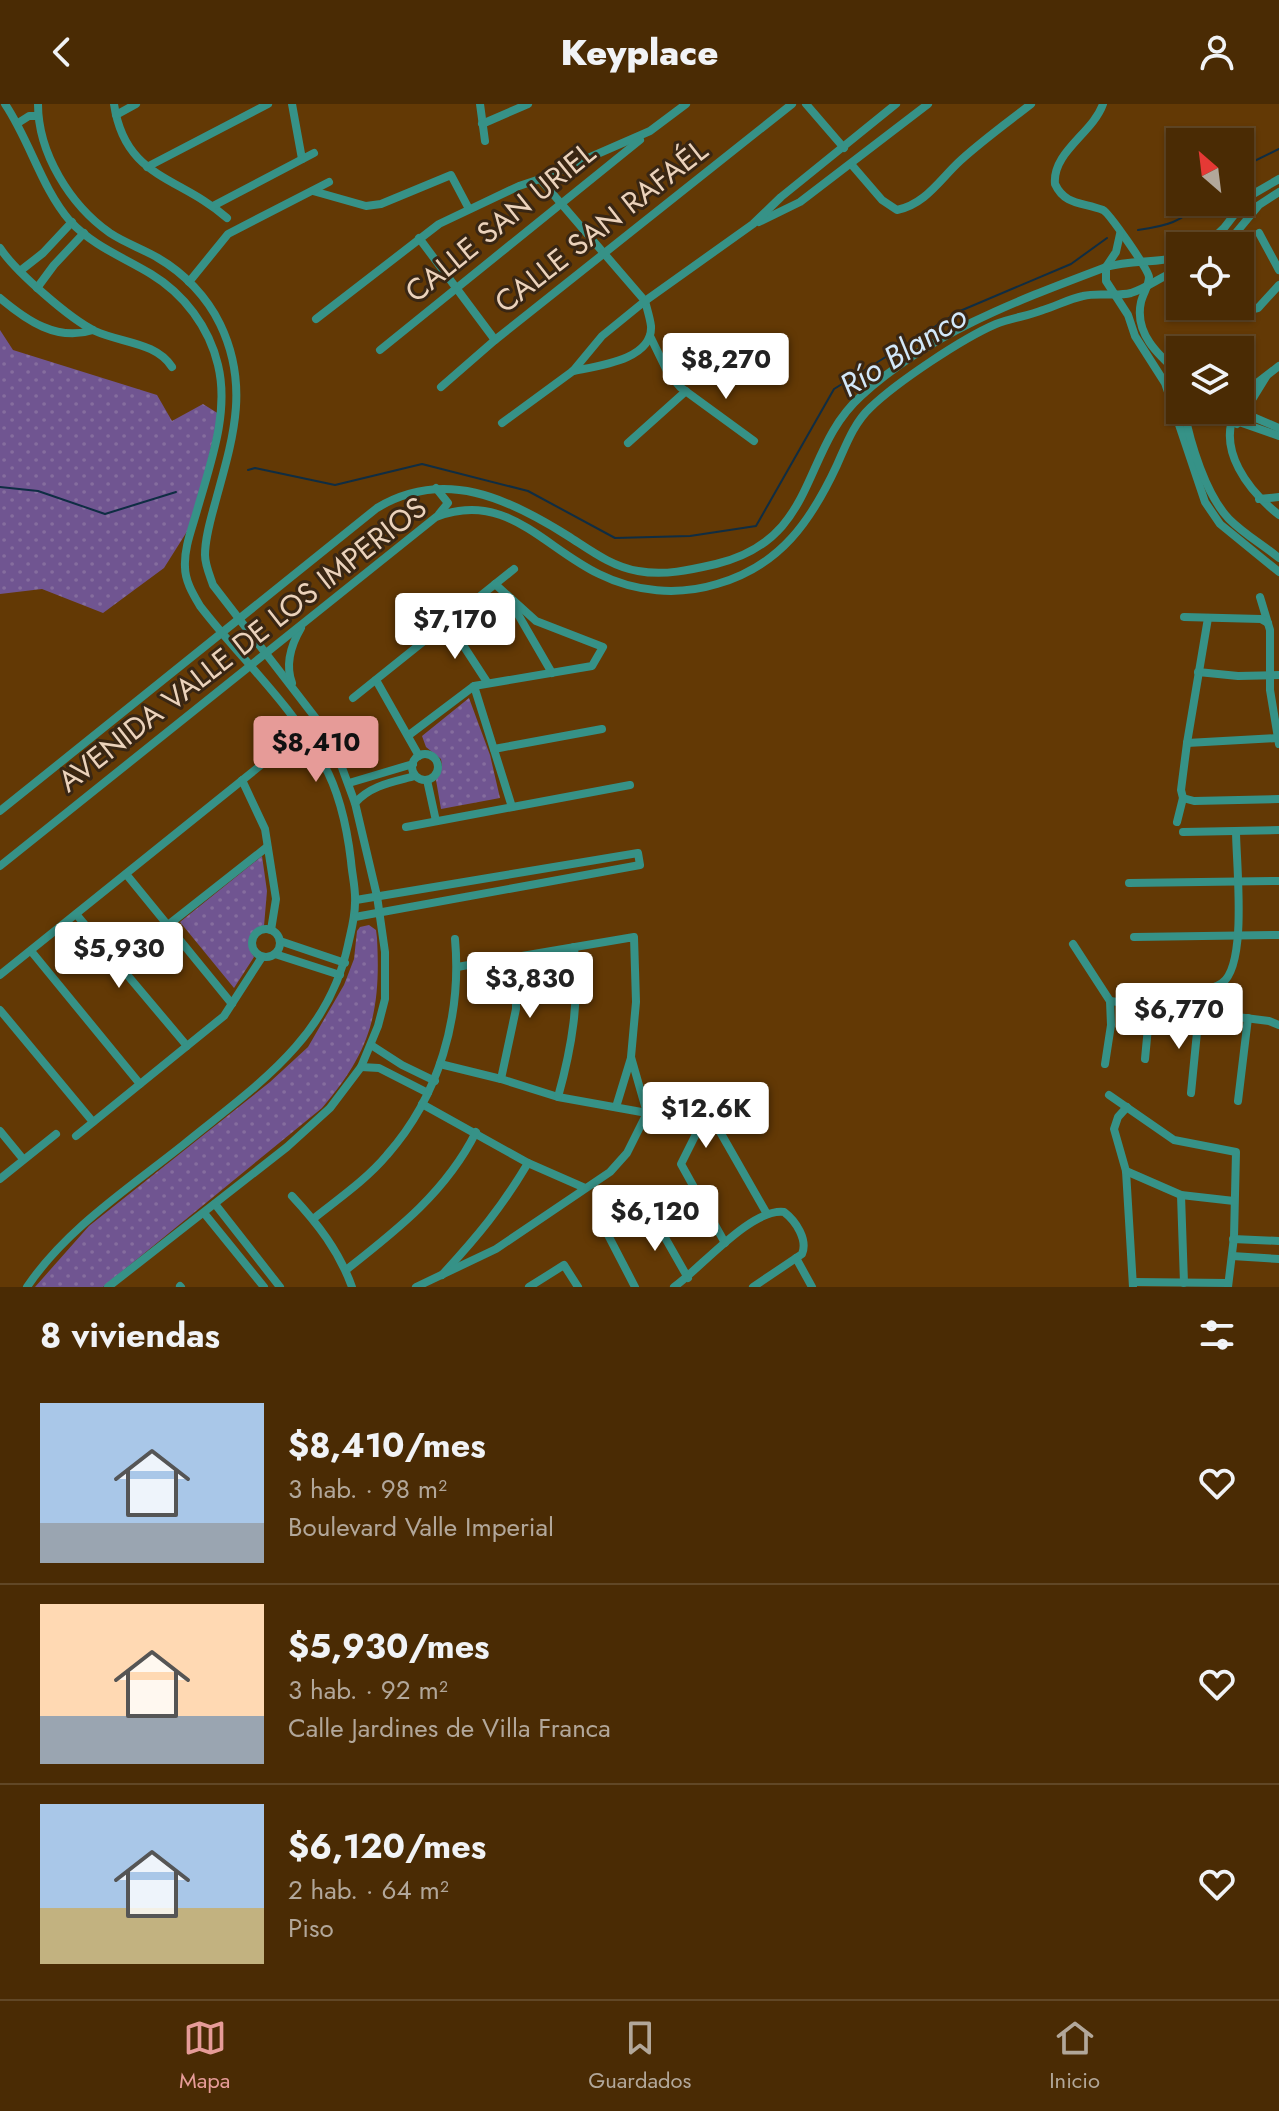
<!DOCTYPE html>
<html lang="es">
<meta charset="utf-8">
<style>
:root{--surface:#4a2b04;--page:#51330e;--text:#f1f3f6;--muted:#b2a79a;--line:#614726;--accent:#e69b98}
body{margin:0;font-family:Jost,sans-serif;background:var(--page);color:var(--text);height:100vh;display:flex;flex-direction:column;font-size:30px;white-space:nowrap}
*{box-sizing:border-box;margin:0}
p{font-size:26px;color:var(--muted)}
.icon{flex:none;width:44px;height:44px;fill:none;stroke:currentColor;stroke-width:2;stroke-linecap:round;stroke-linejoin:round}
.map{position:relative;height:1183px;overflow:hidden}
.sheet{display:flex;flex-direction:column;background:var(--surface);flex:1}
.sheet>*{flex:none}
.needle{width:52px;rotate:332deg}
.fabs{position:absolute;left:1166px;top:24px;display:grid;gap:16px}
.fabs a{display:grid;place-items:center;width:88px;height:88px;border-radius:0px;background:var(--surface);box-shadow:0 2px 6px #0004,0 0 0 2px var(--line);font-size:40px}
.price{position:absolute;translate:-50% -68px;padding:0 18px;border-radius:8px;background:#fff;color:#222;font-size:26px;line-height:52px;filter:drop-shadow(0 2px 4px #0008)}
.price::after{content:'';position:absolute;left:50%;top:48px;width:24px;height:18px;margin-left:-12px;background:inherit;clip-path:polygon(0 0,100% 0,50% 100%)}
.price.selected{background:var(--accent);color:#111}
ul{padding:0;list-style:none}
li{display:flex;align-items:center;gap:24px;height:200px;padding:0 40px}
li+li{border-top:2px solid var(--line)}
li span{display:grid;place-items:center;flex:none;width:224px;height:160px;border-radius:0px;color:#555}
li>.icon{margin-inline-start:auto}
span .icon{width:96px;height:96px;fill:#fffc;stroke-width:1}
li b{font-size:34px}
h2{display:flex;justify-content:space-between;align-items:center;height:96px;padding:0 40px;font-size:34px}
header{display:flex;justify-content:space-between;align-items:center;height:104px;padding:0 40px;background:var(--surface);font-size:36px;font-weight:800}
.tab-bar{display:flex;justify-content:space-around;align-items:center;height:112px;border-top:2px solid var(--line);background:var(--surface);font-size:22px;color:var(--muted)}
.tab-bar a{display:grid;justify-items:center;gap:4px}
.tab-bar .selected{color:var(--accent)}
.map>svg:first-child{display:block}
</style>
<header><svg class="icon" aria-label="back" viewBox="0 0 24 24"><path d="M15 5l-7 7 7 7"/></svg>Keyplace<svg class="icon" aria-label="person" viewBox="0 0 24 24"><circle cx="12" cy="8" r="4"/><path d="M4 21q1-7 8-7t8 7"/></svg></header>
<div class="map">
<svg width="1279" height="1183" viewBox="0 0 1279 1183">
<defs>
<pattern id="grass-dots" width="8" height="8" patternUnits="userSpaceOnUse" patternTransform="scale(2)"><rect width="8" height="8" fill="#705591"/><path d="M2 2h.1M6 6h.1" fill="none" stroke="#856d9e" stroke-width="1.8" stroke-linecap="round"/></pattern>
</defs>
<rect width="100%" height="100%" fill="#633905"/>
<!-- grass -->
<g fill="url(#grass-dots)">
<path d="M0,226L13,246L157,291L172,317L203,300L219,310L193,418L164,464L103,509L42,485L0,490Z"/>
<path d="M469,594L490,651L500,694L441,705L436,676L442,662L441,655L426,643L422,632Z"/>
<path d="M262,752L267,787L264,822C248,828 245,839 254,853L234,884L180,818Z"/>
<path d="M369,821L376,826L377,834C381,908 371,947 322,1004L103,1183H35L89,1122L270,978L308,943L344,881L354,855L357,827L360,823Z"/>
</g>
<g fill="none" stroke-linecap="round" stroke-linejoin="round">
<!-- stream -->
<g stroke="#0f2d43" stroke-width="2">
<path d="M1240,64L1279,45"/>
<path d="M1138,126C1167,122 1181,118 1202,98"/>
<path d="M248,366L255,364L335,381L422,360L528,387L615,434L690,432L756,422L834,285L960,207L1071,160L1107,134"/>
<path d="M0,383L38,387L105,410L176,388"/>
</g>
<!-- minor -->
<g stroke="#369287" stroke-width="8">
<path d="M5,0C30,37 41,83 70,117C93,142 123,153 151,170C184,190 209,223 218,261C230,310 209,363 196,410C191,427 184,445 185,463C185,477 193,490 200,502C240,554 292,601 323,659C340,689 347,723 351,757C352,771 356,785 355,799C355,814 351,827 348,841C328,936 254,983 183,1041C129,1084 66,1125 27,1183"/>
<path d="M38,0C38,49 70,101 110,129C125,139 143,145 158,154C184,169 207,193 220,220C249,280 234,331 217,392C212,411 205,432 205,451C205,461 210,472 213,481L321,621L337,650L355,699L377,792L385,848V895L378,922L361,963L330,1004L287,1043L108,1183"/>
<path d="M114,0C125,75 180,72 227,114"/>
<path d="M292,0L302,55"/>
<path d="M480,0L485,37"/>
<path d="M806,0L844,44"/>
<path d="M1103,0C1093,29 1052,48 1055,80C1065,102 1084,98 1103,106C1109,109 1148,165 1149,173C1149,182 1143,189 1141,198C1134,229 1158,251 1180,270"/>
<path d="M116,11L136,0"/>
<path d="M18,19L29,12H38"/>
<path d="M482,20L528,0"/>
<path d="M851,60L882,96L897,106C926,100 940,75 961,56C983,36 1008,18 1031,0"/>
<path d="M147,63L268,0"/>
<path d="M540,75L645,197C647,205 650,214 651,222C653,256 597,262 573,267"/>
<path d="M313,87L366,102L381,100L451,71L469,105"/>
<path d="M213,102L314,49"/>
<path d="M759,118L800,98L928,0"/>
<path d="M1259,129L1279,166"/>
<path d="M1120,130L1116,148L1106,163V177L1128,211L1135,232L1165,279L1205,398L1220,420L1279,468"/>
<path d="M419,134L495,236"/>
<path d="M1205,142L1224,124L1248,93L1279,75"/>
<path d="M1225,142L1259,101L1279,88"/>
<path d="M0,144C15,167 70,215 95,227C121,239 156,238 172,263"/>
<path d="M20,167L43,149L72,118"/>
<path d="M189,178L228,130L329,78"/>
<path d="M37,184L54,161L84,129"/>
<path d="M0,194C26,216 57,238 93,226"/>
<path d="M1240,200L1249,206L1258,204L1279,181"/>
<path d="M316,215L439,120L519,82L540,75L650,27L686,0"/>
<path d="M650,232L668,269L680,283L754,337"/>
<path d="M380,246L640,36"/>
<path d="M441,283L495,236L792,0"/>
<path d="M1240,299L1257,279L1279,262"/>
<path d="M1184,306C1190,339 1206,391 1229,415C1244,430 1263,441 1279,454"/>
<path d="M1205,306L1279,332"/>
<path d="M1236,306C1216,346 1249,387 1279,411"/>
<path d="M1239,307L1279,324"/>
<path d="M1186,317L1198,306"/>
<path d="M502,319L573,267L602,232L645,197L753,120L781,93L896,0"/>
<path d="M1237,320L1266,273"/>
<path d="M628,339L686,287"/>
<path d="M436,384L448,399L439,410"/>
<path d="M1259,395L1279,393"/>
<path d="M1260,493L1270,526V586L1279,640"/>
<path d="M512,500L552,569"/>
<path d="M1184,513L1261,515L1268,519"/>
<path d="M448,518L487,578"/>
<path d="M1198,568L1238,572L1279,571"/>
<path d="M376,576L419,652"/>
<path d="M292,579C285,560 291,541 301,524"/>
<path d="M474,582L512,703"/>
<path d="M353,594L514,465"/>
<path d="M409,631L474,582L592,562L603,543L536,517L495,480"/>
<path d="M1187,639L1278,634"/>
<path d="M494,645L602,625"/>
<circle cx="425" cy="663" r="13"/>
<path d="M242,676L265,725L276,795L271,826"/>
<path d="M427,676L436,717"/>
<path d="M349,679L413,660"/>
<path d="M1183,694L1194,697L1279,695"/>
<path d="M355,699C371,681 393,678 415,672"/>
<path d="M0,707L377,404C444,364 508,394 568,432C590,446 612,463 638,467C664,472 690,466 716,460C819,435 800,347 861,292C931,228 1019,196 1106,163C1130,156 1155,159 1180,153"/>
<path d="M1177,718L1183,694L1181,686L1187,639L1208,514"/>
<path d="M406,723L630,681"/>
<path d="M1183,728L1279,726"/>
<path d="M0,762L436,413C506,386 543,443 599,470C635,488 678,492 717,480C780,462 811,417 837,361C846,341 854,319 870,304C897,278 963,234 996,220C1011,214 1028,212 1043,206C1056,202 1069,195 1083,192C1099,188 1115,193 1131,189C1148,184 1163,171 1180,165"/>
<path d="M126,770L232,900"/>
<path d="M1129,779L1279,777"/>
<path d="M76,810L187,942"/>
<path d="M355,813L640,761L638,749L356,796"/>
<path d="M168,821L267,743"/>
<circle cx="266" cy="839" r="14"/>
<path d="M1134,833L1279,831"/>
<path d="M280,837L345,859"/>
<path d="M1073,840L1110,897L1111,921L1105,960"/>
<path d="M31,847L140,980"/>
<path d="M275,850L340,871"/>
<path d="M457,863L634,833L636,898L631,953L647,1009"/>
<path d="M0,871L266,657"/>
<path d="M1168,885C1185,885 1208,889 1222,879C1248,861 1236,758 1236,727"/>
<path d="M1110,897L1269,917L1279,921"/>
<path d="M0,906L93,1018"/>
<path d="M371,941L402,961L435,977"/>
<path d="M1145,955L1150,902"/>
<path d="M440,960L501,975L558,993L647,1009"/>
<path d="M361,963L379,964L428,989"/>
<path d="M501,975L516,905V853"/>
<path d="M1191,989L1199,908"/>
<path d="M1109,991L1174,1036L1236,1048L1234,1133L1228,1183"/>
<path d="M558,993C572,943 580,895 574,843"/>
<path d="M1238,997L1248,914"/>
<path d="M422,1000L528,1059L585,1084"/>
<path d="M616,1003L631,954"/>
<path d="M1127,1003L1118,1013L1114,1025L1126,1067L1133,1183"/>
<path d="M0,1027L23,1055"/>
<path d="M76,1032L224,912L262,853"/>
<path d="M1126,1067L1181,1091L1234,1097"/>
<path d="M0,1075L56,1030"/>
<path d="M1181,1091L1184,1179"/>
<path d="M292,1092C318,1120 339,1147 352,1183"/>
<path d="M215,1100L280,1183"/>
<path d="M204,1109L264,1183"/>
<path d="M313,1115C338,1095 366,1076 387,1051C439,992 462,913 455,835"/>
<path d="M1233,1135L1279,1137"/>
<path d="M725,1139L681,1060L701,1020L708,1014L715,1019L767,1110"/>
<path d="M1232,1152L1279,1155"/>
<path d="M796,1154L812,1183"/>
<path d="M346,1166C397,1126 446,1088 476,1028"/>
<path d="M442,1171C477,1133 502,1103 528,1059"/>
<path d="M1134,1178L1228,1179"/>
<path d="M180,1182L181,1183"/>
<path d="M416,1183L496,1145L610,1068L627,1049L647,1009"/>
<path d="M529,1183L564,1161L578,1183"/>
<path d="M635,1183L608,1131L646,1106L651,1109L688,1174"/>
<path d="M674,1183C701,1164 751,1104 784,1108C796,1117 808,1136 802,1150L753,1183"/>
</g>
</g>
<g text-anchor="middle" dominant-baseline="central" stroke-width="6" stroke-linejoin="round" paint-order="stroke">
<!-- street labels -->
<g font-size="30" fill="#ebd2bb" stroke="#392613">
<text transform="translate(500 118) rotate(-39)">CALLE SAN URIEL</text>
<text transform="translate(601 122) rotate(-38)">CALLE SAN RAFAÉL</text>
<text transform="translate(242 540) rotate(-38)">AVENIDA VALLE DE LOS IMPERIOS</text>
</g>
<!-- water labels -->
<g font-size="32" font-style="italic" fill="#d2e8fa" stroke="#392613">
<text transform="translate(903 247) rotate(-32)">Río Blanco</text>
</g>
</g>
</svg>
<div class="fabs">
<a><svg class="needle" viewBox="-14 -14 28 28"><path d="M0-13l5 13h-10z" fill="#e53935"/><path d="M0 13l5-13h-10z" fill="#b2a79a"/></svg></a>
<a><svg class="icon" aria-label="locate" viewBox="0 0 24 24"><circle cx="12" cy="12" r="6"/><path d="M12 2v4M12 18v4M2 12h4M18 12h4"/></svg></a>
<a><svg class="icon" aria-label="layers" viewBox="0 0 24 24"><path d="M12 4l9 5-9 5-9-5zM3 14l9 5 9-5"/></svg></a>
</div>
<b class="price" style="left:726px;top:297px">$8,270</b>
<b class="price" style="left:455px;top:557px">$7,170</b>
<b class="price selected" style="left:316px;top:680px">$8,410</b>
<b class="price" style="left:119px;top:886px">$5,930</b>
<b class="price" style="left:530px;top:916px">$3,830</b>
<b class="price" style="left:1179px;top:947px">$6,770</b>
<b class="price" style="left:706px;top:1046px">$12.6K</b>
<b class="price" style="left:655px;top:1149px">$6,120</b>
</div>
<section class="sheet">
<h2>8 viviendas<svg class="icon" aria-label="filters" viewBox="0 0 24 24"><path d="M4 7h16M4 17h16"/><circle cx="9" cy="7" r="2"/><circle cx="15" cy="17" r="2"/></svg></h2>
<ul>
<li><span style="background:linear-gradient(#a9c7e8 75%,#9aa5b1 0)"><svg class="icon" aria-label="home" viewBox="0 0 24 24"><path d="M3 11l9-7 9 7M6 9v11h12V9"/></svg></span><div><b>$8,410/mes</b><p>3 hab. · 98 m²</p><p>Boulevard Valle Imperial</p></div><svg class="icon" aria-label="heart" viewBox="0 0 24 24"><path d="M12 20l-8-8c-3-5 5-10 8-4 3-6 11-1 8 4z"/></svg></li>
<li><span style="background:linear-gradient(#ffd9b3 70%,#9aa5b1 0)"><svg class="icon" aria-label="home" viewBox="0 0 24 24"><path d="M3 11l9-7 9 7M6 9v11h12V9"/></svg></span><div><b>$5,930/mes</b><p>3 hab. · 92 m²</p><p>Calle Jardines de Villa Franca</p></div><svg class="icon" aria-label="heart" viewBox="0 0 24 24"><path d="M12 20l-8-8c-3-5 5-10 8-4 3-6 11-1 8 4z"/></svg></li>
<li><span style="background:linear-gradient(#a9c7e8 65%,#c2b280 0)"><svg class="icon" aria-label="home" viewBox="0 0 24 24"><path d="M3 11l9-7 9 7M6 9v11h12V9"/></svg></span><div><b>$6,120/mes</b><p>2 hab. · 64 m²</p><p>Piso</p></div><svg class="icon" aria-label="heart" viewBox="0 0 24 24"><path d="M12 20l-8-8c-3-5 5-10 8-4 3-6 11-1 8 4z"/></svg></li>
</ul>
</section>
<nav class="tab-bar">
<a class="selected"><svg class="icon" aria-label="map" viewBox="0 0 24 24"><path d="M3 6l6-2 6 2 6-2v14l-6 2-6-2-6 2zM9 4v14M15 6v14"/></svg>Mapa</a>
<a><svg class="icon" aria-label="saved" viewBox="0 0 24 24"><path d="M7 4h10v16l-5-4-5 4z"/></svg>Guardados</a>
<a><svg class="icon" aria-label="home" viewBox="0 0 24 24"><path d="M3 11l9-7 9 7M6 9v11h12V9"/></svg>Inicio</a>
</nav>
